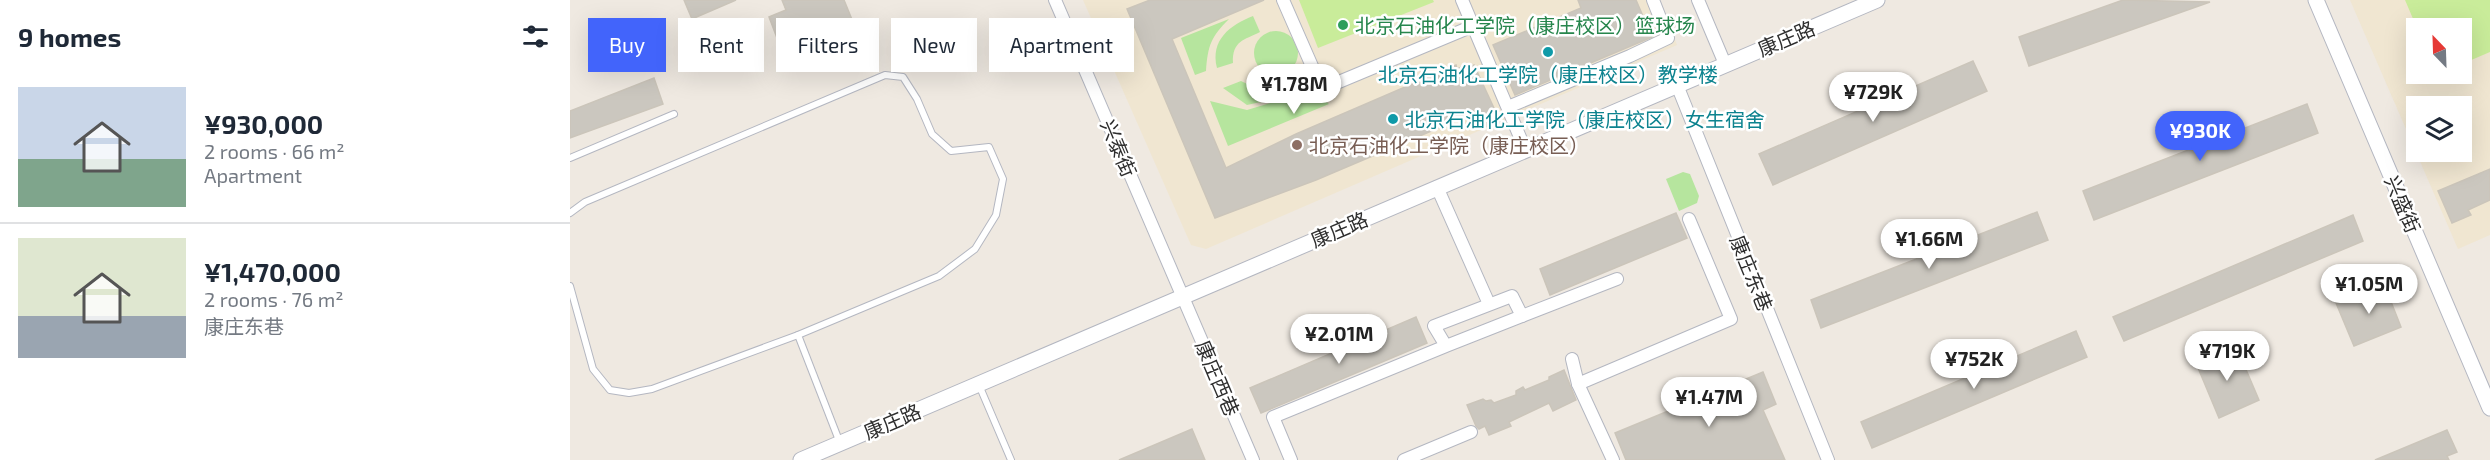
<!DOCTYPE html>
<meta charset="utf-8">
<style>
:root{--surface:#fff;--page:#f6f6f7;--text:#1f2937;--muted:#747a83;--line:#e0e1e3;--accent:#4264fb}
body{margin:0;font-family:"Exo 2","Noto Sans SC",sans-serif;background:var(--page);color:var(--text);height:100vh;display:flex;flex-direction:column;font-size:22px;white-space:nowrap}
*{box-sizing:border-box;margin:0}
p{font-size:20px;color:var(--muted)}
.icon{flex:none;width:33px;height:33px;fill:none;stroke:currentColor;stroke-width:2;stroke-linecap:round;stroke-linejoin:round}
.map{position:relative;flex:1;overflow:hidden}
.side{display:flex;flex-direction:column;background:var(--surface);width:570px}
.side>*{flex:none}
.banner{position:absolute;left:18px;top:18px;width:570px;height:54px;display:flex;gap:12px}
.needle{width:39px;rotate:337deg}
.controls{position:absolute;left:1836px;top:18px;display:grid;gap:12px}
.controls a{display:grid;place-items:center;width:66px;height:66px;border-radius:0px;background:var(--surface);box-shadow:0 6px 24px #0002;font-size:30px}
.price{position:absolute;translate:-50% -51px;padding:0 14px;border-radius:21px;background:#fff;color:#222;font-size:20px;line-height:39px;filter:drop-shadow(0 2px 3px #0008)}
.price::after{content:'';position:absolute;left:50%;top:36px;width:18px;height:14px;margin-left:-9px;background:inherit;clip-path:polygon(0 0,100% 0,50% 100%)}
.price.active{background:var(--accent);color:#fff}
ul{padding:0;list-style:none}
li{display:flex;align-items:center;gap:18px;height:150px;padding:0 18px}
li+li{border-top:2px solid var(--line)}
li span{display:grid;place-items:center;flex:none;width:168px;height:120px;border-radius:0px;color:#555}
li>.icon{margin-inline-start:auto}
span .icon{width:72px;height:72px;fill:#fffc;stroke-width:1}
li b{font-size:26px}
h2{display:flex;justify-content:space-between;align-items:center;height:72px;padding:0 18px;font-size:26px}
.tag{padding:0 21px;border-radius:0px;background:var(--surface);box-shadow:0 6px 24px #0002;font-size:21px;line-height:54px}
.tag.active{background:var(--accent);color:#fff}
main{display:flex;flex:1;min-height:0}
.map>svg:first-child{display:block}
</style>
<main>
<section class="side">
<h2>9 homes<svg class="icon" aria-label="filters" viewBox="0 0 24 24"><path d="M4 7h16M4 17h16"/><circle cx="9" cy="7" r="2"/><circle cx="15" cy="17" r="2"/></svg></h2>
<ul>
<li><span style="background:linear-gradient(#c9d6e8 60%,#7fa58c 0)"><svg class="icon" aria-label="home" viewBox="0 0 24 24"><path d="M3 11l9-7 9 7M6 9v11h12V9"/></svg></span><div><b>¥930,000</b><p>2 rooms · 66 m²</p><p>Apartment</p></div></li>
<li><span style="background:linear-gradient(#dfe7d0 65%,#9aa5b1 0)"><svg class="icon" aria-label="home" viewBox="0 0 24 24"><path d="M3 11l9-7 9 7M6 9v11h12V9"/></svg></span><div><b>¥1,470,000</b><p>2 rooms · 76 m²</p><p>康庄东巷</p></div></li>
</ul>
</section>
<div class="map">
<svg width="1920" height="460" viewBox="0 0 1920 460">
<rect width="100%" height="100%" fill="#efe9e1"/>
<!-- education -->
<g fill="#f0e6d1" fill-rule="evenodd">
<path d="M513,0H1090L1107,45L636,249L621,245Z"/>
<path d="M1780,0H1920V235L1888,249ZM1846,28H1892V74H1846ZM1846,106H1892V152H1846Z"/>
</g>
<!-- green -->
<g fill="#b6e59e">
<path d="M683,16L690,32C674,40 662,41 663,63L647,68C640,40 660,25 683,16Z"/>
<path d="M659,19C641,37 638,45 636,71L625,75L611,38Z"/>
<circle cx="706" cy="53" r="22"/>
<path d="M671,81C685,88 693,90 709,84L714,97L677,105L653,88Z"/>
<path d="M737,88L759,104L658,146L640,101L677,110L727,95Z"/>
<path d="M1113,172L1120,174L1129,196L1127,203L1109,211L1096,179Z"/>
</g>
<!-- pitch -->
<g fill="#c9ec9a">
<path d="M729,0H863L864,2L748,48Z"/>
<path d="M1835,0H1920V52L1892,64V28H1847Z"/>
</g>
<!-- building -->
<g fill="#cbc7bf" stroke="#cbc5ba" stroke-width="1.5">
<path d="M114,0H166L122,19Z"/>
<path d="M212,0H274L283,22L262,30L259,22L232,32L236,42L212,51L199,17L216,10Z"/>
<path d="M580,0H694L602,39L656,168L726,134L886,65L887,69L894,66L895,69L904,65L930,121L913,128L906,112L746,180L645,218L557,9Z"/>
<path d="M1008,0H1066L1082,37L945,95L923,45L1011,8Z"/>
<path d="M1553,0L1640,2L1459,66L1449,37Z"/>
<path d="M1403,61L1417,91L1203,185L1189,154Z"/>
<path d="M84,78L93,104L0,138V111Z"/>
<path d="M1737,104L1748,133L1524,220L1513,191Z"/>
<path d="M1920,169V200L1898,210L1901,215L1882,223L1868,191Z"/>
<path d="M1467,212L1478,240L1251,328L1241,300Z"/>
<path d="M1106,213L1117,238L980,295L970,269Z"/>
<path d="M1783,215L1793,241L1554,341L1543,317Z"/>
<path d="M1814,284L1831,327L1784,346L1766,303Z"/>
<path d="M846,317L857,343L691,413L680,388Z"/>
<path d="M1506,331L1517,357L1302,448L1291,422Z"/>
<path d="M1666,346L1689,400L1649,418L1626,363Z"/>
<path d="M994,370L1006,400L983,411L979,403L939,422L941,426L919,435L915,426L909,429L906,426L897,405L913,399L916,401L921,400L924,403L946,395V391L953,387L955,390L979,380V377Z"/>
<path d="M1193,372L1206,404L1193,410L1215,460H1056L1045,433Z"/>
<path d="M622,429L635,460H549Z"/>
<path d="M1877,430L1887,452L1877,456L1879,460H1805Z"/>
</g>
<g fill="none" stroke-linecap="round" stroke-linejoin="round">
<!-- service casing -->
<g stroke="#b4b7c1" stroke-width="8">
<g id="service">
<path d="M0,158L104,114"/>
<path d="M0,213L15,202L315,75L333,77L347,99L362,134L381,151L419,147L433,179L426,215L405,249L369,276L228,335L82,389L59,393L40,390L23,369L0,286"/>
<path d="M228,335L270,443"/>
<path d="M409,385L441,460"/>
</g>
</g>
<!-- minor casing -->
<g stroke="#b4b7c1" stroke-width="14">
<g id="minor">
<path d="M485,0L683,460"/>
<path d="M713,0L752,89L903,26"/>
<path d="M892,0L955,149"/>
<path d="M1128,0L1155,64"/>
<path d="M1107,85L1258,460"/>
<path d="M938,107L1060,56L1098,38L1083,0"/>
<path d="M867,187L919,304"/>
<path d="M952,316L1047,279"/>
<path d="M1002,359L1008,384L1043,460"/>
<path d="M1008,384L1161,319L1119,219"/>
<path d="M721,460L703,417L876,346L864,326L942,296L952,316L876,346"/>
<path d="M834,460L901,432"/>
</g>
</g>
<!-- tertiary casing -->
<g stroke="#b4b7c1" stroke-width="17">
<g id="tertiary">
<path d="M1746,0L1920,408"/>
<path d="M231,460L1307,0"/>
</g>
</g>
<!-- service -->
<use href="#service" stroke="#fff" stroke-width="6"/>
<!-- minor -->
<use href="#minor" stroke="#fff" stroke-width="12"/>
<!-- tertiary -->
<use href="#tertiary" stroke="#fff" stroke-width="15"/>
</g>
<!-- markers -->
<circle fill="#2e9e5b" stroke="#fff" stroke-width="2" cx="773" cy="25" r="6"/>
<g fill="#0f9aa8" stroke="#fff" stroke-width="2">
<circle cx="978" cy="52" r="6"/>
<circle cx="823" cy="119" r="6"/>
</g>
<circle fill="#8d6e63" stroke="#fff" stroke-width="2" cx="727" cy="145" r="6"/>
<g text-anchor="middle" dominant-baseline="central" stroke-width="5" stroke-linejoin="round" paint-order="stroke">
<!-- leisure labels -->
<g font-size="20" fill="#27864d" stroke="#fff" text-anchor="start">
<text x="785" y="25">北京石油化工学院（康庄校区）篮球场</text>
</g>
<!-- street labels -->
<g font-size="20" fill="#2e2e2e" stroke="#fff">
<text transform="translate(1216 38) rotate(-23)">康庄路</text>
<text transform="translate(549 148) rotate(67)">兴泰街</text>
<text transform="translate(1833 204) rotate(67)">兴盛街</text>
<text transform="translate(769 229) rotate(-23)">康庄路</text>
<text transform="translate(1182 273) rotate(68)">康庄东巷</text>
<text transform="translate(648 378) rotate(67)">康庄西巷</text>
<text transform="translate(322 421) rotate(-23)">康庄路</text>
</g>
<!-- culture labels -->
<g font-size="20" fill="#0d838f" stroke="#fff">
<text x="978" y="74">北京石油化工学院（康庄校区）教学楼</text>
<text x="835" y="119" text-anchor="start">北京石油化工学院（康庄校区）女生宿舍</text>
</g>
<!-- education labels -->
<g font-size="20" fill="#785e54" stroke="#fff" text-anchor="start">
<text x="739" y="145">北京石油化工学院（康庄校区）</text>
</g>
</g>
</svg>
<div class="controls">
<a><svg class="needle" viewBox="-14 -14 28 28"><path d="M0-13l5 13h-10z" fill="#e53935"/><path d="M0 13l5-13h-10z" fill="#747a83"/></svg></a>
<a><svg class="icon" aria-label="layers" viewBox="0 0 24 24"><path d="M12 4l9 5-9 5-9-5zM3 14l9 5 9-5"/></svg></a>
</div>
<b class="price" style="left:724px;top:115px">¥1.78M</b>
<b class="price" style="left:1303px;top:123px">¥729K</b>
<b class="price active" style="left:1630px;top:162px">¥930K</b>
<b class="price" style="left:1359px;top:270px">¥1.66M</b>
<b class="price" style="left:1799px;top:315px">¥1.05M</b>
<b class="price" style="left:769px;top:365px">¥2.01M</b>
<b class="price" style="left:1657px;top:382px">¥719K</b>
<b class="price" style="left:1404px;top:390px">¥752K</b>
<b class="price" style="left:1139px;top:428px">¥1.47M</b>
<div class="banner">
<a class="tag active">Buy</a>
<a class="tag">Rent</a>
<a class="tag">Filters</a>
<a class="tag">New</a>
<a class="tag">Apartment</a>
</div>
</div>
</main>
